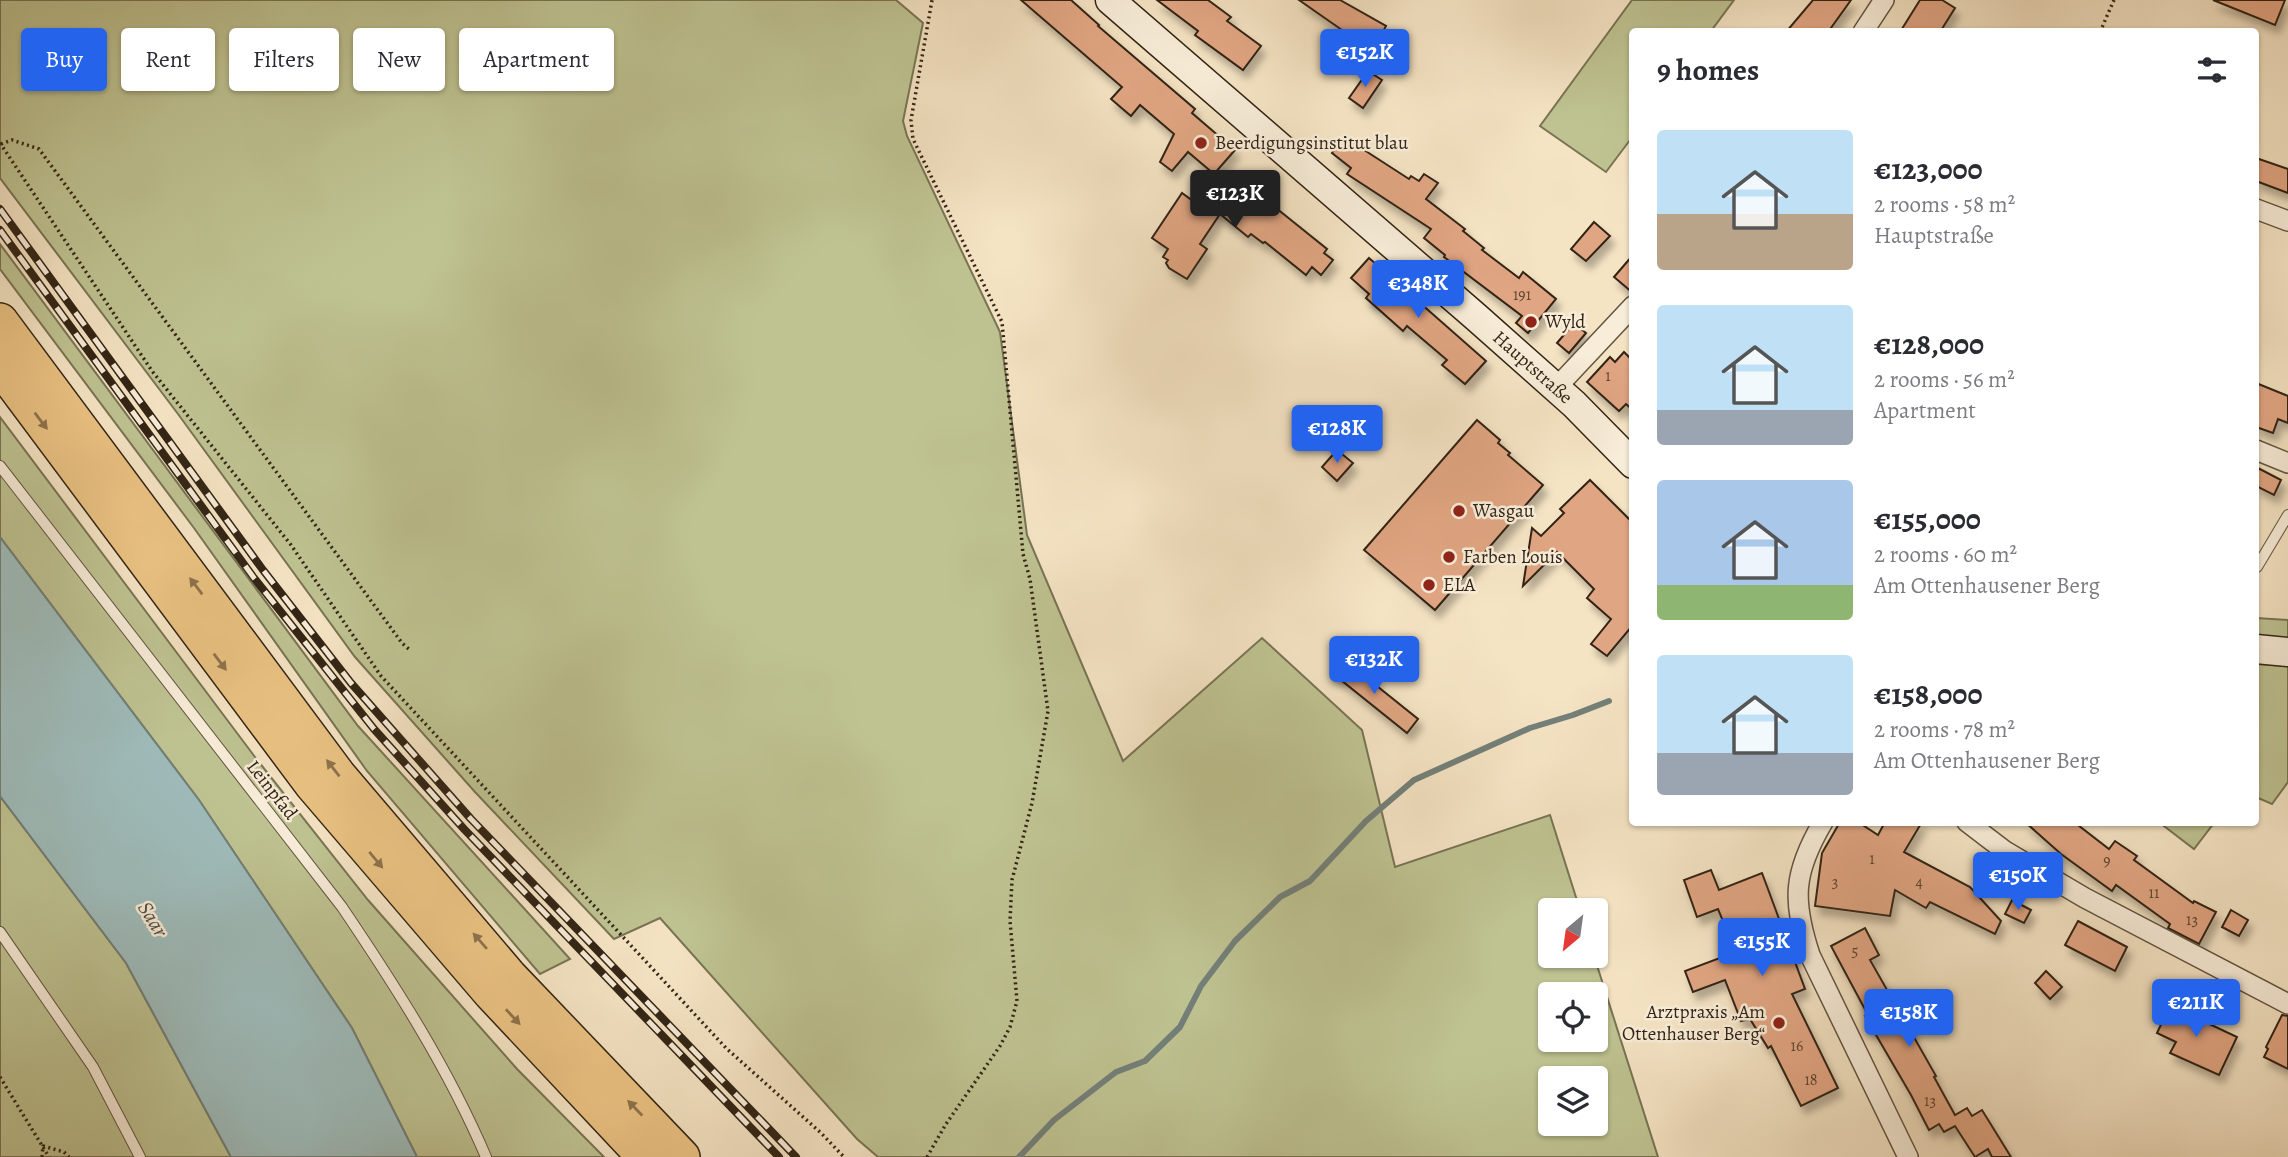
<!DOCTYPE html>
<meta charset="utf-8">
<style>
:root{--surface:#fff;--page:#f7f7f7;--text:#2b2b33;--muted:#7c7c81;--accent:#2563eb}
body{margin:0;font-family:Alegreya,serif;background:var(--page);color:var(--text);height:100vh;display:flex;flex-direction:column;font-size:26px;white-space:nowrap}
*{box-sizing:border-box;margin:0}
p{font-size:23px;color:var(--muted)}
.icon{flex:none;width:38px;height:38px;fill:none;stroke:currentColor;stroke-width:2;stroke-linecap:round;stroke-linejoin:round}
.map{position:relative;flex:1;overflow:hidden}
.details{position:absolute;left:1629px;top:28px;width:630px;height:798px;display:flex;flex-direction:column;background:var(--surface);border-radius:7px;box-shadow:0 2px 5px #0004}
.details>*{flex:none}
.top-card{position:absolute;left:21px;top:28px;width:665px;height:63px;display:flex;gap:14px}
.needle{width:46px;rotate:209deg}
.controls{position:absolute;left:1538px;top:898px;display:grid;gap:14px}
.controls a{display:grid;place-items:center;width:70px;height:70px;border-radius:7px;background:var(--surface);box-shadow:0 2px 5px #0004;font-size:35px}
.price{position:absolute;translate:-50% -60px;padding:0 16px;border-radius:7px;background:var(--accent);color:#fff;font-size:23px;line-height:46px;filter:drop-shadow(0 2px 4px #0008)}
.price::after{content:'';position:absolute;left:50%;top:42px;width:21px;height:16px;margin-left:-10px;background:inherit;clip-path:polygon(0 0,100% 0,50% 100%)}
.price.current{background:#222;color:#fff}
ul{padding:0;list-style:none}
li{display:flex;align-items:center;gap:21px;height:175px;padding:0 28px}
li span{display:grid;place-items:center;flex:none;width:196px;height:140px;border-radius:7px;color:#555}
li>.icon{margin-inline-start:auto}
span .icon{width:84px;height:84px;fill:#fffc;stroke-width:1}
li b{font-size:30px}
h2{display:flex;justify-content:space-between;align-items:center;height:84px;padding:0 28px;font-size:30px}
.tag{padding:0 24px;border-radius:7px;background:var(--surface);box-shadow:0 2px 5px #0004;font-size:24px;line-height:63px}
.tag.current{background:var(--accent);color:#fff}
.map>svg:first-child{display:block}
</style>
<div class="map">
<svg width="2288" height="1157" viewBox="0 0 2288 1157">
<defs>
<filter id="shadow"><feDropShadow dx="4.5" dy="8" stdDeviation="3.5" flood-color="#0004"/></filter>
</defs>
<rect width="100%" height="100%" fill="#f5e4c4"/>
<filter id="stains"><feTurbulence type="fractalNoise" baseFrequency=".00286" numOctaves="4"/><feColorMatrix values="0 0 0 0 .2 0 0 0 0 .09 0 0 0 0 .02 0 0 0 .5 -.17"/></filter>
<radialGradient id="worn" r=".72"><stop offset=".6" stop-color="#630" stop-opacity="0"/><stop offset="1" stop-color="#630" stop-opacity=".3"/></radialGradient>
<!-- green -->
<g fill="#bfc392" stroke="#787454" stroke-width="2" fill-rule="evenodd">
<path d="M0,0H896L923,23L903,121L907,136L1000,332L1027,535L1123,761L1262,638L1362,730L1395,867L1550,815L1580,910H1550V956H1594L1658,1157H878L857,1139L660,918L614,939L475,792L355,657L178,414L0,178ZM1550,994H1596V1040H1550ZM1550,1078H1596V1124H1550Z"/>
<path d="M1632,0H1734L1711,31L1633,32V136L1606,172L1540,126Z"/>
<path d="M0,244L358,726L570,959L540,974L367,771L194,528L0,269Z"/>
<path d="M0,417L255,757L368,900L517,1069L604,1157H417L352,1028L199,800L0,537Z"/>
<path d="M2256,618L2288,620V638L2256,636Z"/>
<path d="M2256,664L2288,666V782L2272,804L2256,797Z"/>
<path d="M0,796L126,963L231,1157H0Z"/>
<path d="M2160,823H2214L2194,849Z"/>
</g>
<!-- water -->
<path fill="#9fbdbc" stroke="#738079" stroke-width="2" d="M0,537L199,800L352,1028L417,1157H231L126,963L0,796Z"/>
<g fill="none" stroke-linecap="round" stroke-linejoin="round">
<!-- stream -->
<path stroke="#738079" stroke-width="6" d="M1019,1157L1054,1120L1116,1072L1145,1061L1180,1027L1201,986L1235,941L1280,897L1310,881L1366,821L1414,780L1530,728L1573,715L1609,701"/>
</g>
<!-- building -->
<g fill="#e0a582" stroke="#322415" stroke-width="2" filter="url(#shadow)">
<path d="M1021,0H1071L1099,25L1098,26L1195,109L1192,113L1235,150L1214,174L1188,152L1172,171L1160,162L1174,134L1140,105L1131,116L1111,99L1122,87Z"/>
<path d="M1157,0H1208L1231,17L1227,21L1261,46L1243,70L1195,35L1198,31Z"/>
<path d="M1299,0H1340L1386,26L1372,52L1340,34L1342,30Z"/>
<path d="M1813,0H1851L1828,32H1786Z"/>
<path d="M1920,0H1942L1955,8L1940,32H1900Z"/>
<path d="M2213,0H2285L2275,25Z"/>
<path d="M1368,71L1382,80L1363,108L1349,98Z"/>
<path d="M1344,137L1409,179L1411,176L1419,181L1424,174L1438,183L1426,199L1465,229L1463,231L1484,248L1482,250L1519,278L1523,272L1556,299L1528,333L1516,323L1522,316L1444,257L1445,255L1424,238L1431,229L1347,174L1351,168L1332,153Z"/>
<path d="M2256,158L2288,169V193L2256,181Z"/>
<path d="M1245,183L1327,249L1324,253L1333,260L1321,275L1312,267L1306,275L1265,242L1263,243L1251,234L1248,237L1220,214L1200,244L1207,249L1187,279L1169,268L1166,263L1168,260L1163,257L1168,249L1152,238L1182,193L1197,204L1209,187L1230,201Z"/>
<path d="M1594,222L1610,236L1586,261L1571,249Z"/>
<path d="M1633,255V293L1614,277Z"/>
<path d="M1369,258L1486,361L1465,384L1442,365L1447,360L1407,326L1403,331L1366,298L1369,294L1351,278Z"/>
<path d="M1574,323L1586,333L1569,353L1557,343Z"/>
<path d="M1624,352L1633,361V410L1626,404L1619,411L1587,382L1610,357L1615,362Z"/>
<path d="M2256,383L2288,396V423L2278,419L2273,433L2256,427Z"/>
<path d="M1477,420L1500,440L1498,443L1510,453L1508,455L1543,485L1435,610L1364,550Z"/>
<path d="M1337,450L1353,463L1337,481L1322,467Z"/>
<path d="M2256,467L2281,480L2274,495L2256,486Z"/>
<path d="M1590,480L1633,523V625L1607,656L1591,644L1611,619L1587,598L1594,589L1557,552L1523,586L1532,528L1541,536L1564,513L1560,509Z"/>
<path d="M1342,658L1418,719L1407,733L1331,672Z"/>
<path d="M1840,822H1858L1878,835L1885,822H1922L1904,852L1970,887L2001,921L1995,934L1930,902L1926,908L1895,890L1890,916L1815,906L1822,853Z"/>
<path d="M2025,822H2074L2109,849L2115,841L2137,856L2134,860L2193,903L2194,901L2216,912L2199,944L2168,928L2170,924L2116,885L2112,891L2061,854Z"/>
<path d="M1711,870L1719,890L1762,873L1805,989L1792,994L1838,1088L1801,1106L1771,1046L1768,1048L1750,1019L1741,1021L1725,980L1693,992L1685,971L1736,952L1718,909L1697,917L1684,880Z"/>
<path d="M2012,900L2031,910L2024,923L2005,914Z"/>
<path d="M2231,910L2248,920L2239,936L2222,927Z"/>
<path d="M2078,921L2127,947L2115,971L2065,945Z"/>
<path d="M1865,928L1879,955L1870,960L1936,1076L1934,1077L1955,1115L1967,1108L1972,1116L1982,1110L2011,1157H1992L1988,1149L1975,1157L1955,1126L1944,1132L1939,1124L1929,1130L1911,1095L1865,1016L1868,1015L1831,946Z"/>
<path d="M2046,971L2062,987L2050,999L2035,983Z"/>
<path d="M2173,999L2189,1007L2186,1013L2237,1037L2219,1075L2170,1053L2176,1042L2157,1033Z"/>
<path d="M2282,1015L2288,1016V1069L2264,1057L2268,1049L2266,1047Z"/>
</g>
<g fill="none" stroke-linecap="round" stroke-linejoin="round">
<!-- service casing -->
<g stroke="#635441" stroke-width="12">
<g id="service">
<path d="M0,466L342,907C396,987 448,1068 486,1157"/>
<path d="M2257,567L2288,515"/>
<path d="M0,932L93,1067L140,1157"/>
</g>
</g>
<!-- minor casing -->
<g stroke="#635441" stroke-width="22">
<g id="minor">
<path d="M1863,32L1884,0"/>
<path d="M2256,209L2288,221"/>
<path d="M1556,388L1633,306"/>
<path d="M2256,450L2288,463"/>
<path d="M1823,822C1793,873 1792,900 1810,955L1908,1157"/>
<path d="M1967,822L2005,851L2085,898L2288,1004"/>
</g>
</g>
<!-- secondary casing -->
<g stroke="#322415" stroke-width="31">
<g id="secondary">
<path id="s1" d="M1110,0L1476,317L1574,404L1633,464"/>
<path d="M2256,649L2288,652"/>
</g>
</g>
<!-- motorway casing -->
<g stroke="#322415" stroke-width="38">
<g id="motorway">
<path d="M0,321L338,775L510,977L682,1157"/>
<path d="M0,366L312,784L491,993L645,1157"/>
</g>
</g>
<!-- path -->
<g stroke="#322415" stroke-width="3.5" stroke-dasharray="2 3.5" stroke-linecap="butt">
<path d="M2100,32L2114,0"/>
<path d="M0,143L152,371L291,545L381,676L726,1048L821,1133L844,1157"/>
<path d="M1,144L12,140L39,149L402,643L411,651"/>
<path d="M0,1077L49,1157"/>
<path d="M42,1157L43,1146L64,1152L69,1157"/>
<path d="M927,1157L946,1124L1000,1046L1010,1027L1017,1001L1010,921L1012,880L1032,803L1048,711L1030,579L1023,554L1002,322L913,139L911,120L932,0"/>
</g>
<!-- service -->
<use href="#service" stroke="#f8edd9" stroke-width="10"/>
<!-- minor -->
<use href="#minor" stroke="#f8edd9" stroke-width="19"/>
<!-- secondary -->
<use href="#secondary" stroke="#f8edd9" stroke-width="28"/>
<!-- motorway -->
<use href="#motorway" stroke="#eac282" stroke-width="35"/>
<!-- rail casing -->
<g stroke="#322415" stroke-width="8">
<g id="rail">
<path d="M0,209L263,570L351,683L471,819L796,1157"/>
<path d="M0,230L254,578L374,729L464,829L779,1157"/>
</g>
</g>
<!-- rail -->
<use href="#rail" stroke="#f8edd9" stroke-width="5" stroke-dasharray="16" stroke-linecap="butt"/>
</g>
<!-- one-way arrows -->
<defs><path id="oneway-solid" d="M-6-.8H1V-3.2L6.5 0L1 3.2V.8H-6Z" transform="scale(1.75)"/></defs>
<g fill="#8e734c">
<use href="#oneway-solid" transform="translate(41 421) rotate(53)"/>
<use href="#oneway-solid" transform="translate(196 586) rotate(-127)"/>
<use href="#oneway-solid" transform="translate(220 662) rotate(53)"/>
<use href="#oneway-solid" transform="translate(333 768) rotate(-128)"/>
<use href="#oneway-solid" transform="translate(376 860) rotate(50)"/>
<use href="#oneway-solid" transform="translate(480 941) rotate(-131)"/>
<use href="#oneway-solid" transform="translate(513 1017) rotate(47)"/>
<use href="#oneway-solid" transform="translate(635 1108) rotate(-134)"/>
</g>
<!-- markers -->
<g fill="#8f2418" stroke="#f8edd9" stroke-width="2.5">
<circle cx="1201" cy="143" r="7"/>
<circle cx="1531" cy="322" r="7"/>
<circle cx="1459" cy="511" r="7"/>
<circle cx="1449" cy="557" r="7"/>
<circle cx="1429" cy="585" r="7"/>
<circle cx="1779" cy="1023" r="7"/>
</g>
<g text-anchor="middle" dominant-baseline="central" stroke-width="5" stroke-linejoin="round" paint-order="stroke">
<!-- number labels -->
<g font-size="16" fill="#5e4430">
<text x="1522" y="295">191</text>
<text x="1608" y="376">1</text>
<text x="1872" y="859">1</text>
<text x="2107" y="861">9</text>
<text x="1835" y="882">3</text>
<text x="1919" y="882">4</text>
<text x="2154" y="893">11</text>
<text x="2192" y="920">13</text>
<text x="1855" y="951">5</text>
<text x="1797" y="1046">16</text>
<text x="1811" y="1080">18</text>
<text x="1930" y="1101">13</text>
</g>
<!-- poi labels -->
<g font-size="19" fill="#322415" stroke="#f8edd9" text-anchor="start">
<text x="1215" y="143">Beerdigungsinstitut blau</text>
<text x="1545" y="322">Wyld</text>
<text x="1473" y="511">Wasgau</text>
<text x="1463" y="557">Farben Louis</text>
<text x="1443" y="585">ELA</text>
<text x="1765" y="1012" text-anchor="end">Arztpraxis „Am<tspan x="1765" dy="22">Ottenhauser Berg“</tspan></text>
</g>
<!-- street labels -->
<g font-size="19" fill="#322415" stroke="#f8edd9">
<text stroke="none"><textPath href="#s1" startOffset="560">Hauptstraße</textPath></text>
<text transform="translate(272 790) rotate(52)">Leinpfad</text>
</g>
<!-- water labels -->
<g font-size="21" font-style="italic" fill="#535247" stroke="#f8edd9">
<text transform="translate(153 919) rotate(58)">Saar</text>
</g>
</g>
<rect width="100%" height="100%" filter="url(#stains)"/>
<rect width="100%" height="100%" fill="url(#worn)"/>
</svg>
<div class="controls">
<a><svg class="needle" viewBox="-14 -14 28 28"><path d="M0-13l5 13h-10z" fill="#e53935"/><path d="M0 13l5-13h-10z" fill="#7c7c81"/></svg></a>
<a><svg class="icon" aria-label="locate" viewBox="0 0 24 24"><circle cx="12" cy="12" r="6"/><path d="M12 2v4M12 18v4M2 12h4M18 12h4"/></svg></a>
<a><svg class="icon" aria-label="layers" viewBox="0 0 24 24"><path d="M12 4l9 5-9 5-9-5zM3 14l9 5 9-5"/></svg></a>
</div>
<b class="price" style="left:1365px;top:89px">€152K</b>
<b class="price current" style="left:1235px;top:230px">€123K</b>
<b class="price" style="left:1418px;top:320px">€348K</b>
<b class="price" style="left:1337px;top:465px">€128K</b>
<b class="price" style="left:1374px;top:696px">€132K</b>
<b class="price" style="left:2018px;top:912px">€150K</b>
<b class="price" style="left:1762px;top:978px">€155K</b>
<b class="price" style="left:2196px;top:1039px">€211K</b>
<b class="price" style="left:1909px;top:1049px">€158K</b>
<div class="top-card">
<a class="tag current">Buy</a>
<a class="tag">Rent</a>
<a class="tag">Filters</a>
<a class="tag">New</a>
<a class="tag">Apartment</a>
</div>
<section class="details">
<h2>9 homes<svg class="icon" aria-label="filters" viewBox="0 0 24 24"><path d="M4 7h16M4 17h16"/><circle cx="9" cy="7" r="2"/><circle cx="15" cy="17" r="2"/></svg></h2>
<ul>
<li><span style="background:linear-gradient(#bfe0f5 60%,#b9a48a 0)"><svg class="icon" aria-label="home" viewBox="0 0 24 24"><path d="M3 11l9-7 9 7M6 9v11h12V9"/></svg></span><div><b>€123,000</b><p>2 rooms · 58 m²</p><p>Hauptstraße</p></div></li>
<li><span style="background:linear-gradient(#bfe0f5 75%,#9aa5b1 0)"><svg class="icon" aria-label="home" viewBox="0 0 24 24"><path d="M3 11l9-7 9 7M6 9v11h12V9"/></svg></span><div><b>€128,000</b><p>2 rooms · 56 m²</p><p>Apartment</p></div></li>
<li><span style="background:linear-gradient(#a9c7e8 75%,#8fb573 0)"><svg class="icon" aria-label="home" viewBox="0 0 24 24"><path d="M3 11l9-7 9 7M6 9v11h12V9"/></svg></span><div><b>€155,000</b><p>2 rooms · 60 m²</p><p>Am Ottenhausener Berg</p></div></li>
<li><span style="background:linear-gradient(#bfe0f5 70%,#9aa5b1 0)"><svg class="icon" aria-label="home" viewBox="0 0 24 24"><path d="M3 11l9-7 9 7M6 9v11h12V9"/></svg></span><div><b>€158,000</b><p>2 rooms · 78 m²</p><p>Am Ottenhausener Berg</p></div></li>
</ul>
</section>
</div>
